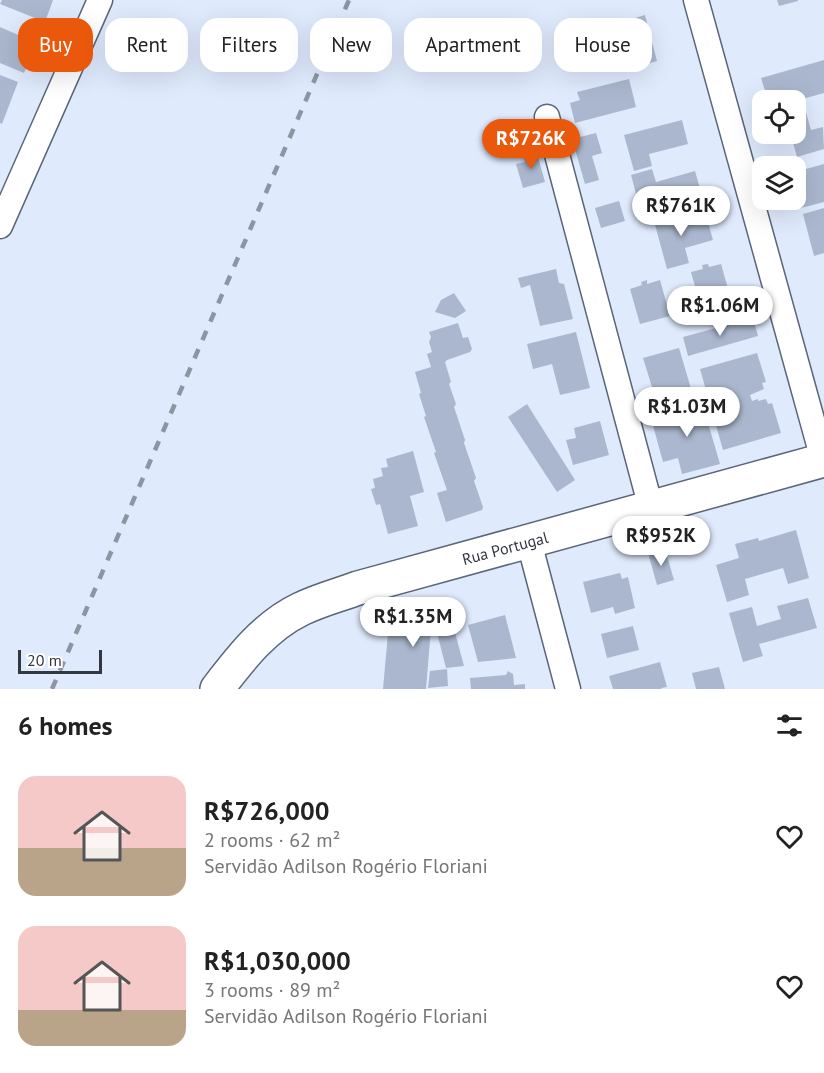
<!DOCTYPE html>
<meta charset="utf-8">
<style>
:root{--surface:#fff;--page:#f2f2f2;--text:#222;--muted:#767676;--accent:#ea580c}
body{margin:0;font-family:"PT Sans",sans-serif;background:var(--page);color:var(--text);height:100vh;display:flex;flex-direction:column;font-size:22px;white-space:nowrap}
*{box-sizing:border-box;margin:0}
p{font-size:20px;color:var(--muted)}
.icon{flex:none;width:33px;height:33px;fill:none;stroke:currentColor;stroke-width:2;stroke-linecap:round;stroke-linejoin:round}
.map{position:relative;height:689px;overflow:hidden}
.panel{display:flex;flex-direction:column;background:var(--surface);flex:1}
.panel>*{flex:none}
.top-card{position:absolute;left:18px;top:18px;width:789px;height:54px;display:flex;gap:12px}
.controls{position:absolute;left:752px;top:90px;display:grid;gap:12px}
.controls a{display:grid;place-items:center;width:54px;height:54px;border-radius:12px;background:var(--surface);box-shadow:0 6px 24px #0002;font-size:30px}
.scale{position:absolute;left:18px;bottom:15px;width:84px;box-sizing:border-box;padding-left:6px;border:3px solid #323740;border-top:0;font-size:16px;line-height:21px;white-space:nowrap;color:#323740;-webkit-text-stroke:4px #fff;paint-order:stroke}
.price{position:absolute;translate:-50% -51px;padding:0 14px;border-radius:21px;background:#fff;color:#222;font-size:20px;line-height:39px;filter:drop-shadow(0 2px 3px #0008)}
.price::after{content:'';position:absolute;left:50%;top:36px;width:18px;height:14px;margin-left:-9px;background:inherit;clip-path:polygon(0 0,100% 0,50% 100%)}
.price.on{background:var(--accent);color:#fff}
ul{padding:0;list-style:none}
li{display:flex;align-items:center;gap:18px;height:150px;padding:0 18px}
li span{display:grid;place-items:center;flex:none;width:168px;height:120px;border-radius:18px;color:#555}
li>.icon{margin-inline-start:auto}
span .icon{width:72px;height:72px;fill:#fffc;stroke-width:1}
li b{font-size:26px}
h2{display:flex;justify-content:space-between;align-items:center;height:72px;padding:0 18px;font-size:26px}
.pill{padding:0 21px;border-radius:18px;background:var(--surface);box-shadow:0 6px 24px #0002;font-size:21px;line-height:54px}
.pill.on{background:var(--accent);color:#fff}
.map>svg:first-child{display:block}
</style>
<div class="map">
<svg width="824" height="689" viewBox="0 0 824 689">
<rect width="100%" height="100%" fill="#dfeafd"/>
<!-- building -->
<g fill="#abb7ce">
<path d="M2,0H53L45,22L0,4Z"/>
<path d="M777,0H798V1L779,6Z"/>
<path d="M645,15L657,61L623,71L611,25Z"/>
<path d="M0,27L37,43L24,73L0,63Z"/>
<path d="M596,29L599,40L582,44L579,34Z"/>
<path d="M824,60V93L795,101L768,100L761,78Z"/>
<path d="M0,75L18,82L2,124L0,123Z"/>
<path d="M629,79L636,107L575,123L570,103L580,100L577,92Z"/>
<path d="M805,109L811,130L823,127L824,149L797,157L792,139L779,143L776,134H795V112Z"/>
<path d="M682,120L688,144L649,154L652,166L634,171L624,135Z"/>
<path d="M596,133L602,153L592,156L599,180L585,184L572,139Z"/>
<path d="M536,150L545,182L523,188L516,164L525,162L523,153Z"/>
<path d="M824,164V202L801,208L795,187V172Z"/>
<path d="M652,169L656,182L695,171L703,199L642,216L631,175Z"/>
<path d="M619,201L625,221L601,228L595,208Z"/>
<path d="M824,208V253L814,256L803,214Z"/>
<path d="M705,212L713,240L685,248L689,263L667,269L654,221L676,214L677,220Z"/>
<path d="M708,264L709,267L721,264L731,299L701,308L691,272L703,269L702,265Z"/>
<path d="M556,269L559,283L564,284L573,319L540,326L530,285L521,288L518,278Z"/>
<path d="M647,280V284L660,280L670,316L640,324L630,289L642,285L641,282Z"/>
<path d="M454,293L466,311L455,318L435,312L441,300Z"/>
<path d="M753,318L758,336L688,356L683,337Z"/>
<path d="M458,323L463,338L468,337L472,349L470,352L447,360L445,362L451,382L449,384L456,404L454,407L465,440L464,443L476,478L474,481L483,507L482,510L446,522L437,493L447,490L434,453L436,452L424,417L426,416L419,394L421,393L415,372L431,367L427,354L432,352L429,342L431,337L429,332Z"/>
<path d="M576,332L590,388L560,395L552,364L533,369L527,344Z"/>
<path d="M679,348L692,392L657,403L643,358Z"/>
<path d="M757,353L766,382L762,383L764,389L750,395L752,401L758,399V401L766,399L768,404L772,403L781,433L723,450L700,369Z"/>
<path d="M701,399L720,464L682,474L678,458L663,462L652,422L670,417L668,408Z"/>
<path d="M527,404L575,480L557,492L508,417Z"/>
<path d="M600,421L609,455L573,465L566,440L576,438L574,428Z"/>
<path d="M413,451L424,492L410,496L418,526L388,534L380,504L376,505L371,489L375,488L373,479L383,476L381,468L388,467L386,459Z"/>
<path d="M796,530L809,578L788,584L783,568L745,579L749,595L727,602L716,565L739,558L735,544L758,538L759,541Z"/>
<path d="M665,549L674,580L657,585L648,553Z"/>
<path d="M620,573L622,579L628,577L635,608L615,614L613,607L591,613L583,582Z"/>
<path d="M808,598L817,628L759,644L763,656L743,662L729,613L752,607L757,626L781,619L777,606Z"/>
<path d="M455,604L460,621L431,628L426,689H383L389,622Z"/>
<path d="M505,615L516,658L478,662L468,625Z"/>
<path d="M453,625L464,666L446,668L436,629Z"/>
<path d="M633,626L639,650L607,658L601,634Z"/>
<path d="M660,662L667,687L661,688L662,689H613L609,676Z"/>
<path d="M719,667L725,689H696L692,673Z"/>
<path d="M447,669L448,686L428,688L430,671Z"/>
<path d="M508,671L513,674L514,685L525,684V689H471L470,678L506,675Z"/>
</g>
<g fill="none" stroke-linecap="round" stroke-linejoin="round">
<!-- street casing -->
<g stroke="#5a657a" stroke-width="27">
<g id="street">
<path d="M696,0L824,463"/>
<path d="M547,117L651,508"/>
<path d="M0,226L100,0"/>
<path d="M529,542L568,689"/>
</g>
</g>
<!-- secondary casing -->
<g stroke="#5a657a" stroke-width="36">
<path id="secondary" d="M217,689C240,659 265,626 301,609C319,600 339,595 358,588L824,460"/>
</g>
<!-- street -->
<use href="#street" stroke="#fff" stroke-width="24"/>
<!-- secondary -->
<use href="#secondary" stroke="#fff" stroke-width="33"/>
<!-- rail -->
<path stroke="#8d95a3" stroke-width="4.5" stroke-dasharray="10 10" stroke-linecap="butt" d="M52,689L349,0"/>
</g>
<g text-anchor="middle" dominant-baseline="central" stroke-width="5" stroke-linejoin="round" paint-order="stroke">
<!-- street labels -->
<g font-size="16" fill="#323740" stroke="#fff">
<text transform="translate(505 548) rotate(-15)">Rua Portugal</text>
</g>
</g>
</svg>
<div class="controls">
<a><svg class="icon" aria-label="locate" viewBox="0 0 24 24"><circle cx="12" cy="12" r="6"/><path d="M12 2v4M12 18v4M2 12h4M18 12h4"/></svg></a>
<a><svg class="icon" aria-label="layers" viewBox="0 0 24 24"><path d="M12 4l9 5-9 5-9-5zM3 14l9 5 9-5"/></svg></a>
</div>
<div class="scale">20 m</div>
<b class="price on" style="left:531px;top:170px">R$726K</b>
<b class="price" style="left:681px;top:237px">R$761K</b>
<b class="price" style="left:720px;top:337px">R$1.06M</b>
<b class="price" style="left:687px;top:438px">R$1.03M</b>
<b class="price" style="left:661px;top:567px">R$952K</b>
<b class="price" style="left:413px;top:648px">R$1.35M</b>
<div class="top-card">
<a class="pill on">Buy</a>
<a class="pill">Rent</a>
<a class="pill">Filters</a>
<a class="pill">New</a>
<a class="pill">Apartment</a>
<a class="pill">House</a>
</div>
</div>
<section class="panel">
<h2>6 homes<svg class="icon" aria-label="filters" viewBox="0 0 24 24"><path d="M4 7h16M4 17h16"/><circle cx="9" cy="7" r="2"/><circle cx="15" cy="17" r="2"/></svg></h2>
<ul>
<li><span style="background:linear-gradient(#f6c9c9 60%,#b9a48a 0)"><svg class="icon" aria-label="home" viewBox="0 0 24 24"><path d="M3 11l9-7 9 7M6 9v11h12V9"/></svg></span><div><b>R$726,000</b><p>2 rooms · 62 m²</p><p>Servidão Adilson Rogério Floriani</p></div><svg class="icon" aria-label="heart" viewBox="0 0 24 24"><path d="M12 20l-8-8c-3-5 5-10 8-4 3-6 11-1 8 4z"/></svg></li>
<li><span style="background:linear-gradient(#f6c9c9 70%,#b9a48a 0)"><svg class="icon" aria-label="home" viewBox="0 0 24 24"><path d="M3 11l9-7 9 7M6 9v11h12V9"/></svg></span><div><b>R$1,030,000</b><p>3 rooms · 89 m²</p><p>Servidão Adilson Rogério Floriani</p></div><svg class="icon" aria-label="heart" viewBox="0 0 24 24"><path d="M12 20l-8-8c-3-5 5-10 8-4 3-6 11-1 8 4z"/></svg></li>
</ul>
</section>
